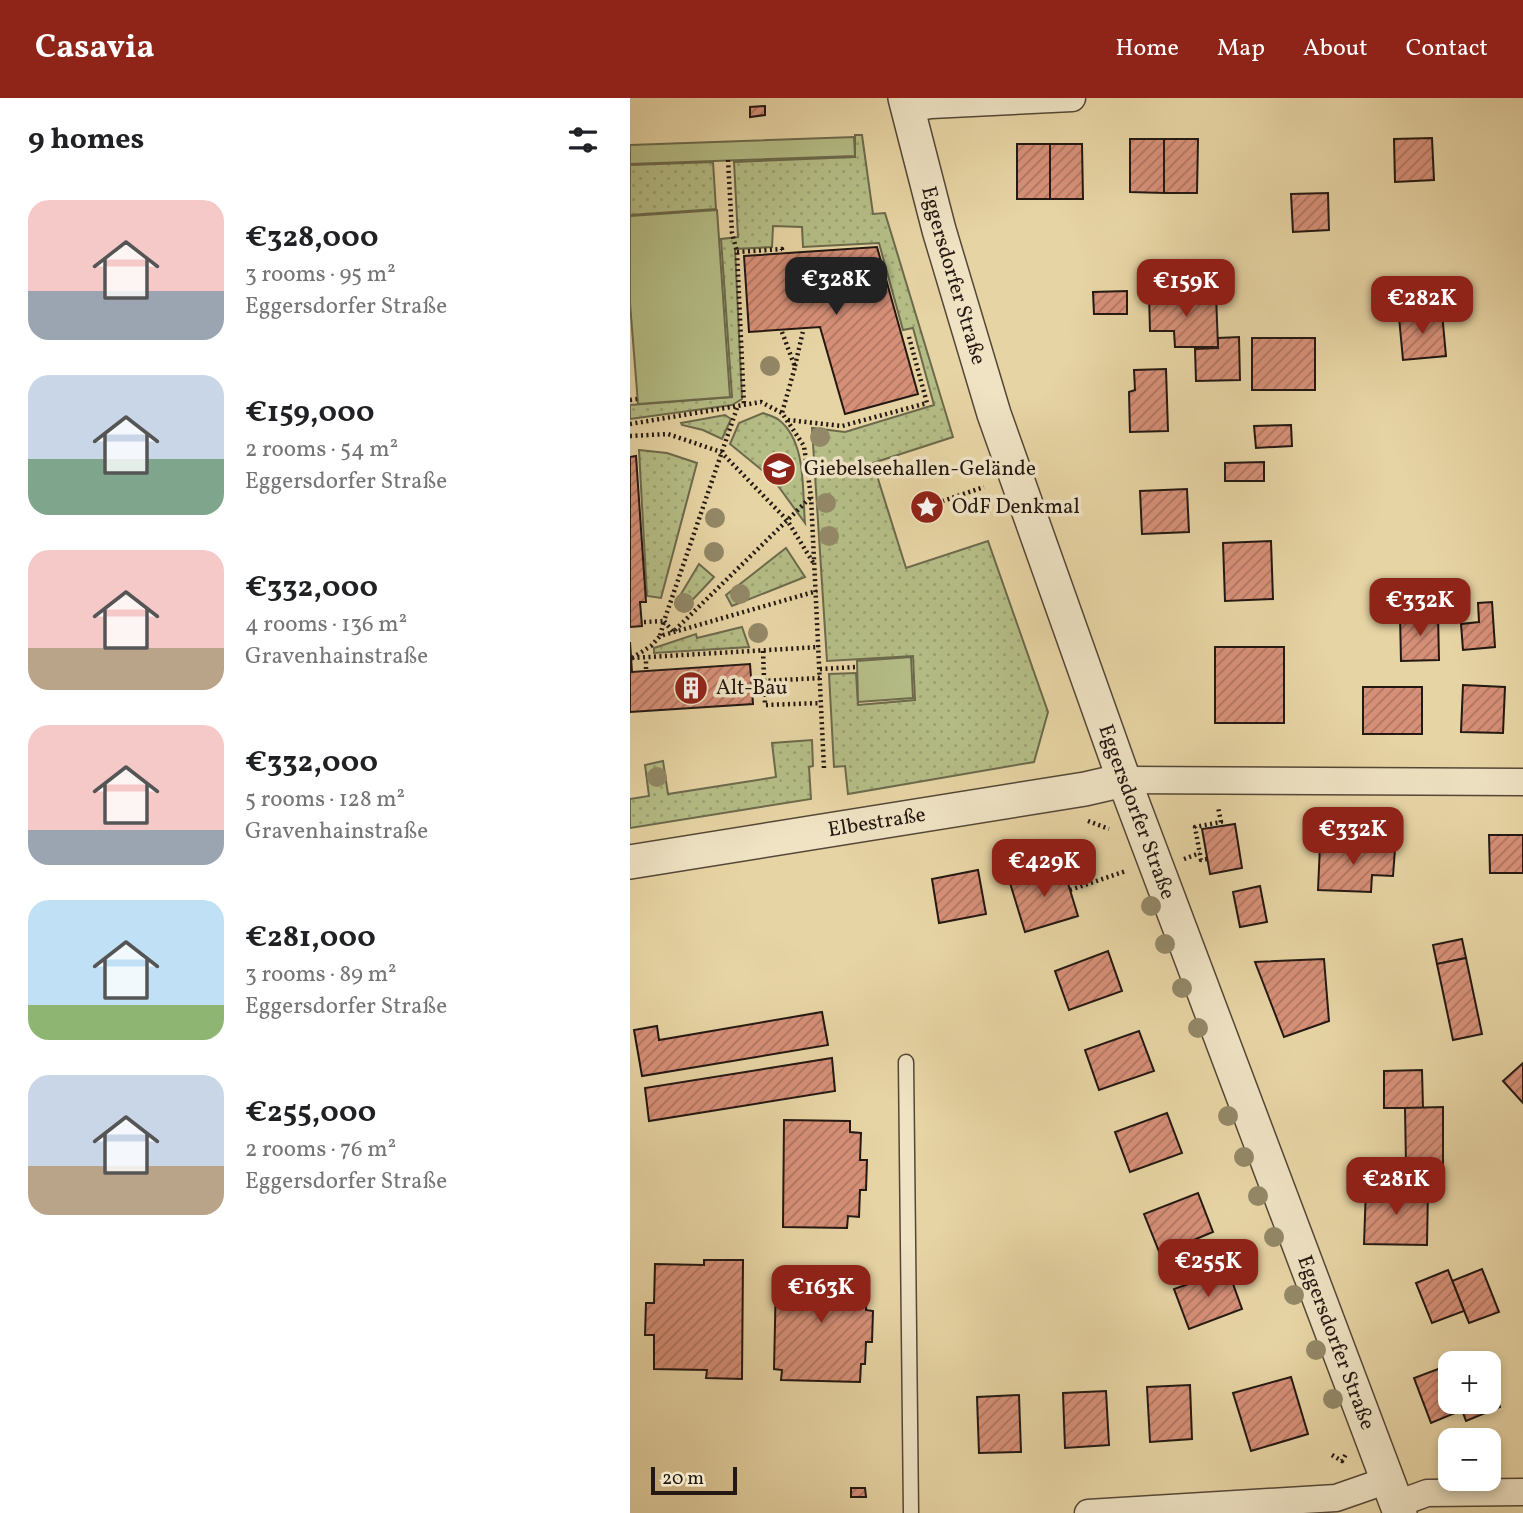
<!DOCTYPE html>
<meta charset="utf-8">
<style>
:root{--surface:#fff;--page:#f6f6f6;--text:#202124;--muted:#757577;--accent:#8f2418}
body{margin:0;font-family:Vollkorn,serif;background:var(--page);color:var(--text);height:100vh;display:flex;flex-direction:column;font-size:26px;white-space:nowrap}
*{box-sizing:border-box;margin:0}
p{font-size:23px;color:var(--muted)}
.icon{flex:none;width:38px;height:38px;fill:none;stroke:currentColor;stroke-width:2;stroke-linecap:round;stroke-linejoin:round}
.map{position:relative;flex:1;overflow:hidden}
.side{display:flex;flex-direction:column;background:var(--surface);width:630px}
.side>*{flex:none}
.tools{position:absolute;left:808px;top:1253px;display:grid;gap:14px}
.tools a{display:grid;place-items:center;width:63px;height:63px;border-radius:14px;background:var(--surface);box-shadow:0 4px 10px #0003;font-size:35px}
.scale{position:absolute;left:21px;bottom:18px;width:86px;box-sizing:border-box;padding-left:7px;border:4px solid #231812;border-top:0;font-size:19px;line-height:24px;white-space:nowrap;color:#231812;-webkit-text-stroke:5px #efe3c4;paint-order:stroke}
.price{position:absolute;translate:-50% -60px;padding:0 16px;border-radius:14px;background:var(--accent);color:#fff;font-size:23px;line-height:46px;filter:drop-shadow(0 2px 4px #0008)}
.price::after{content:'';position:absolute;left:50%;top:42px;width:21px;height:16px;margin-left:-10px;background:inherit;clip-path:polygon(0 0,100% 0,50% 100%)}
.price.on{background:#222;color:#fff}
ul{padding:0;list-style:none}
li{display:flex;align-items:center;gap:21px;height:175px;padding:0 28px}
li span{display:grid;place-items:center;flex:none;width:196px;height:140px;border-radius:21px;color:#555}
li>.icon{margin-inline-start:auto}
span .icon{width:84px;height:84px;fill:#fffc;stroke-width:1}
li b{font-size:30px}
h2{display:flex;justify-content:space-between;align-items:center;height:84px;padding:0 28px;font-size:30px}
header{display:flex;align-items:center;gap:42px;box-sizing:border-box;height:98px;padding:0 35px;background:var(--accent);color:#fff}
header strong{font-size:33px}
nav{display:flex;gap:38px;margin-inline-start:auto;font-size:24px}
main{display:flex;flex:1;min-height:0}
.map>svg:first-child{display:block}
</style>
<header>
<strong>Casavia</strong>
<nav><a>Home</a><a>Map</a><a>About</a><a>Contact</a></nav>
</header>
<main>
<section class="side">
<h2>9 homes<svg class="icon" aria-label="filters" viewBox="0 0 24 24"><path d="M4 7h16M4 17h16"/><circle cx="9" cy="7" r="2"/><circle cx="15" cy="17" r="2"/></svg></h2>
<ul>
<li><span style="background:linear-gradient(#f6c9c9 65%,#9aa5b1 0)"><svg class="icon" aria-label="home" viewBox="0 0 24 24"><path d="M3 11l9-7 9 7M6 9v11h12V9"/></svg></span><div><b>€328,000</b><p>3 rooms · 95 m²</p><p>Eggersdorfer Straße</p></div></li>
<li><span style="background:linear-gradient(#c9d6e8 60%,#7fa58c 0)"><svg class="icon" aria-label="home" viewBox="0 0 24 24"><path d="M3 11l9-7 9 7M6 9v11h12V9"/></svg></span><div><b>€159,000</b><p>2 rooms · 54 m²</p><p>Eggersdorfer Straße</p></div></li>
<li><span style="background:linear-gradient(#f6c9c9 70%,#b9a48a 0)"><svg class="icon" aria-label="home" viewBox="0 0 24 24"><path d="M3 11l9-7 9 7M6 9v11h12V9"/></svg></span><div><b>€332,000</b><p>4 rooms · 136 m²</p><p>Gravenhainstraße</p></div></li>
<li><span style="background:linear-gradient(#f6c9c9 75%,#9aa5b1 0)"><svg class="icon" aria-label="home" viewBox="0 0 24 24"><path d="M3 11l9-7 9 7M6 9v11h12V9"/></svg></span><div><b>€332,000</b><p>5 rooms · 128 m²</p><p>Gravenhainstraße</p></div></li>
<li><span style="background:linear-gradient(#bfe0f5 75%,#8fb573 0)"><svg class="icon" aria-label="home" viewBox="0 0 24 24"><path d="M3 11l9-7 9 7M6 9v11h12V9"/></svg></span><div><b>€281,000</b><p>3 rooms · 89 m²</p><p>Eggersdorfer Straße</p></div></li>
<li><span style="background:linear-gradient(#c9d6e8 65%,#b9a48a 0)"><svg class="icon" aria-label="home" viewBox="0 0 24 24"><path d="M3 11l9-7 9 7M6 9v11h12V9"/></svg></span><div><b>€255,000</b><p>2 rooms · 76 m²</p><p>Eggersdorfer Straße</p></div></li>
</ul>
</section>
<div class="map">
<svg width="893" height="1415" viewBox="0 0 893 1415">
<defs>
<pattern id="green-dots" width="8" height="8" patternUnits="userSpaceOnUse" patternTransform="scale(1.75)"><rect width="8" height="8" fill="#b5bd86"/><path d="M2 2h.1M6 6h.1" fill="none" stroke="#9ba273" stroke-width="1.8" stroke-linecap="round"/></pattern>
<pattern id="building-hatch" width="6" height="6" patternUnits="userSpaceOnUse" patternTransform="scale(1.75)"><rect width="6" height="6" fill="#d79078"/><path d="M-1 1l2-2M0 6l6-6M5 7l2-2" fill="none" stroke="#ae7561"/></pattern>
</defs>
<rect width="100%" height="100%" fill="#e7d4a4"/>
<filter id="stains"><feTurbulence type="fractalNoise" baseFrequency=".00286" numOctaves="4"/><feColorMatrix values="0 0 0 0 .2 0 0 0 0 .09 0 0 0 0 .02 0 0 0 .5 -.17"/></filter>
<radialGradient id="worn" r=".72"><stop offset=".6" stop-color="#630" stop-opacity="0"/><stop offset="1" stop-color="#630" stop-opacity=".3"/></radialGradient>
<!-- green -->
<g fill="url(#green-dots)" stroke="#6c6a4c" stroke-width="2">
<path d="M225,37H232L243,116L255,115L323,339L243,365L276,470L358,443L418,614L404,664L218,696L215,668L204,669L199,576L226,575L228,607L285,602L283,558L197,563L182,330L215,334L304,307L283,230L273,232L249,145L173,149L172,129L143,128L142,149L105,151L112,301L102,307L0,321V307L102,299L91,141L108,139L104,64L225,59Z"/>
<path d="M83,64L86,111L0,117V67Z"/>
<path d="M133,315C138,317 145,319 149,322C177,344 172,393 175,425L143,381L100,346L109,325Z"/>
<path d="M95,317L101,321L92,341L73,332L52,327L51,325Z"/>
<path d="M9,352L37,355L67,365L31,500L17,498Z"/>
<path d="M156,450L175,479L102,508L96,497Z"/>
<path d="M69,466L84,479L53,512L45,506Z"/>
<path d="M112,529L119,549L24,555V550L66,536L67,540Z"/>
<path d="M182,642L183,668L179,669L181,701L0,730V701L19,698L15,667L33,663L38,696L146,679L142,645Z"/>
</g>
<!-- pitch -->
<g fill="#b5bd86" stroke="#6c6a4c" stroke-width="2">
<path d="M224,39L225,58L0,66V47Z"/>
<path d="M87,112L100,299L8,306L0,205V118Z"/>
<path d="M281,559L283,600L228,604L227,563Z"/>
</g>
<!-- building -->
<g fill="url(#building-hatch)" stroke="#231812" stroke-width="2">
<path d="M135,8V17L120,19V9Z"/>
<path d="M802,40L804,82L765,84L764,41Z"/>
<path d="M500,41H534V95L500,94Z"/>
<path d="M534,41H568L567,95H534Z"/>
<rect x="387" y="46" width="33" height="55"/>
<path d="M420,46H452L453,101H420Z"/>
<path d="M698,95L699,132L663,134L661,96Z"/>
<path d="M247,149L288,296L215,316L190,229L119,234L114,158Z"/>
<path d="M497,193V216H464L463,194Z"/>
<path d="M586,196L588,249H545L544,233H520L519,197Z"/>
<path d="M812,215L816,258L773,262L769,219Z"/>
<path d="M609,239L610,282L566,283L565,251L588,250V240Z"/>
<rect x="622" y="240" width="63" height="52"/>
<path d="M536,271L538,333L500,334L499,294L505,292L504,272Z"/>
<path d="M661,327L662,348L626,350L624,328Z"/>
<path d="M6,358L16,504H10L12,528L0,529V359Z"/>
<path d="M634,364V383H595V365Z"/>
<path d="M557,391L559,434L512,436L510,393Z"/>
<path d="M641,443L643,501L595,503L593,445Z"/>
<path d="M862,504L865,549L833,552L831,526L849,524L848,505Z"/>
<path d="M808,516L809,562L771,563L770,517Z"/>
<path d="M0,544L2,574L120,566L123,606L0,614Z"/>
<rect x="585" y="549" width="69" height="76"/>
<path d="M833,587L875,589L873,635L831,634Z"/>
<rect x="733" y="589" width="59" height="47"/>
<path d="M605,726L612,770L580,776L572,731Z"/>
<path d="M859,737H893V775H860Z"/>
<path d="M690,747L765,751L763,778L742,777L741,794L688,792Z"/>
<path d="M433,769L448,818L395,834L380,785Z"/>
<path d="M348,772L356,816L309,825L302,781Z"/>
<path d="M630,788L637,824L610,829L603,794Z"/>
<path d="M832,841L836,860L807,866L803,847Z"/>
<path d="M478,853L492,893L439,912L425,873Z"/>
<path d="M836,860L852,936L823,942L807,866Z"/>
<path d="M694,861L699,923L654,939L625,864Z"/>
<path d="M192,914L198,947L12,978L4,932L27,928L29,942Z"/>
<path d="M509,933L524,973L469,992L455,952Z"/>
<path d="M202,960L205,993L19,1023L15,990Z"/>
<path d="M893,965V1005L873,983Z"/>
<path d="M792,972L793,1010H754V973Z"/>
<path d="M813,1009V1077L789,1078V1068H776L775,1010Z"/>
<path d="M537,1015L552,1055L500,1074L485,1034Z"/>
<path d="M154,1022L220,1023V1034L231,1035L230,1062H237L236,1092H230L229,1119L218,1118L217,1130L153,1129Z"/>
<path d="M736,1090L798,1091L797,1147L734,1146Z"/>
<path d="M568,1095L583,1134L530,1156L514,1116Z"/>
<path d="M74,1162H113L112,1281L76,1280L77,1272L24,1271V1237H15L16,1205H24L25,1166L74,1167Z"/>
<path d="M155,1171L231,1172L230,1191H237L236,1212L243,1213L242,1244H236L235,1266H231L230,1284L151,1282L152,1272L144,1271L146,1180H155Z"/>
<path d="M852,1171L869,1214L839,1225L822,1183Z"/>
<path d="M598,1172L612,1211L559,1231L544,1191Z"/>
<path d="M818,1172L834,1213L802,1225L786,1185Z"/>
<path d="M819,1267L821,1304H859V1280L870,1309L836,1323L832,1312L801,1325L784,1280Z"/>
<path d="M661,1279L678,1336L621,1353L603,1295Z"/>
<path d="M560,1287L562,1341L520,1344L517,1289Z"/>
<path d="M476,1293L479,1347L435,1350L433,1295Z"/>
<path d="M389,1297L391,1354L349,1355L347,1299Z"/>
<path d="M221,1390H235L236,1399H221Z"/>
</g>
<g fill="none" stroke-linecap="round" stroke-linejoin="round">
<!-- service casing -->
<g stroke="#544736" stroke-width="17">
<path id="service" d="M276,964L281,1415"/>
</g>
<!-- minor casing -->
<g stroke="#544736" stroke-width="29">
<g id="minor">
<path d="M277,11L301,7L442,0"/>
<path d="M494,682L893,684"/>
<path d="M767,1406L797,1395L893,1394"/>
<path d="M458,1415L706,1400L758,1382"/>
</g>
</g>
<!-- tertiary casing -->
<g stroke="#544736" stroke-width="36">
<g id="tertiary">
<path id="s1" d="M275,0L309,132L364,316L494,682L770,1415"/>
<path id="s2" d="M0,764L455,691L494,682"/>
</g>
</g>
<!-- path -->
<g stroke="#231812" stroke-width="4.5" stroke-dasharray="2 3.5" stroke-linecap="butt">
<path d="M98,62L102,135L107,154L114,308"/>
<path d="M107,154L152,151V154"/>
<path d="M152,234L165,269L152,315"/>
<path d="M165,268L173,233"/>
<path d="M0,302L7,301"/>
<path d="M107,310L34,523L43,534L181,399"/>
<path d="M158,322L212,328L297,305L279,239"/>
<path d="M0,326L131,304L152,315L174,348L181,399L194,671"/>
<path d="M0,338L38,336L91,354L157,422L184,466"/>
<path d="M307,405L354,389"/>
<path d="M14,524L34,523L30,538L187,493"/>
<path d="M133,553L135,607L191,605"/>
<path d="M2,560L189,549"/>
<path d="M2,560L21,548L30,538"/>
<path d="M16,571V560"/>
<path d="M190,571L227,569"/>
<path d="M133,583L190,580"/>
<path d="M458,723L479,731"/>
<path d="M554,761L570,755"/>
<path d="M577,761L571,762L565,729L591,724L588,709"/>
<path d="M440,792L496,773"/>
<path d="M702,1357L712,1363L716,1356"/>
</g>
<!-- service -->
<use href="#service" stroke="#efe3c4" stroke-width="14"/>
<!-- minor -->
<use href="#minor" stroke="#efe3c4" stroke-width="26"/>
<!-- tertiary -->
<use href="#tertiary" stroke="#efe3c4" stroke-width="33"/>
</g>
<!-- trees -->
<g fill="#938867">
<circle cx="140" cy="268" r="10"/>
<circle cx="190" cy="339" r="10"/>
<circle cx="196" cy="405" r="10"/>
<circle cx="85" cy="420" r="10"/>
<circle cx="199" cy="438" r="10"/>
<circle cx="84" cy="454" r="10"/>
<circle cx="110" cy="496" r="10"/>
<circle cx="54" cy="505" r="10"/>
<circle cx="128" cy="535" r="10"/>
<circle cx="27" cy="679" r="10"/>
<circle cx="521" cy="808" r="10"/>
<circle cx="535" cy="846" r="10"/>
<circle cx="552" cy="890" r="10"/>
<circle cx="568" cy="930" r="10"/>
<circle cx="598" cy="1018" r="10"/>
<circle cx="614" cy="1059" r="10"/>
<circle cx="628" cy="1098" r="10"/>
<circle cx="644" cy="1139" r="10"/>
<circle cx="664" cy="1197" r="10"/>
<circle cx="686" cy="1252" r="10"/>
<circle cx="703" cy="1301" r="10"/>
</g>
<!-- icons -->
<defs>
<g id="school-disc" transform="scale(1.75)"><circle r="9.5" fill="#8f2418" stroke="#efe3c4"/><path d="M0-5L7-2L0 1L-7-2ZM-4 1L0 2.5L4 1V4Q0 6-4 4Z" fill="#fff"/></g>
<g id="sight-disc" transform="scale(1.75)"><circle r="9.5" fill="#8f2418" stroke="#efe3c4"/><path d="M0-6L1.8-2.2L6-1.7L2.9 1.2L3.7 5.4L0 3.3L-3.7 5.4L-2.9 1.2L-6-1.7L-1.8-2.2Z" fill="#fff"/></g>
<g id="building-disc" transform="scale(1.75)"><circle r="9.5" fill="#8f2418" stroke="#efe3c4"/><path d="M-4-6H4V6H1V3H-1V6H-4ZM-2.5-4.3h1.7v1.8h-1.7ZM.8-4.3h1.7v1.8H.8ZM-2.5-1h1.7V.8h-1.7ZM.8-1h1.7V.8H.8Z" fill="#fff"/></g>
</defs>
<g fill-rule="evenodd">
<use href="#school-disc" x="149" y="371"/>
<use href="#sight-disc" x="297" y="409"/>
<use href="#building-disc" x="61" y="590"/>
</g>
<g text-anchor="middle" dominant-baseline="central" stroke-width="7" stroke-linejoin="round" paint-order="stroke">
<!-- street labels -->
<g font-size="21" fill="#231812" stroke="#efe3c4">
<text stroke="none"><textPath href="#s1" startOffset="184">Eggersdorfer Straße</textPath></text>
<text stroke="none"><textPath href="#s1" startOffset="751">Eggersdorfer Straße</textPath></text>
<text stroke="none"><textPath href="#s2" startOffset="250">Elbestraße</textPath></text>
<text stroke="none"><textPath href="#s1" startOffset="1318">Eggersdorfer Straße</textPath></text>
</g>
<!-- poi labels -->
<g font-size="21" fill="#231812" stroke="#efe3c4" text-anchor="start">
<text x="174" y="371">Giebelseehallen-Gelände</text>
<text x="322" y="409">OdF Denkmal</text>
<text x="86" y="590">Alt-Bau</text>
</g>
</g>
<rect width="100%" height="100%" filter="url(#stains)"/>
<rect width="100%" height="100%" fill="url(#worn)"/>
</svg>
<div class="tools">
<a>+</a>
<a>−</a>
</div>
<div class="scale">20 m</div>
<b class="price on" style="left:206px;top:219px">€328K</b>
<b class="price" style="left:556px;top:221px">€159K</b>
<b class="price" style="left:792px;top:238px">€282K</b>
<b class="price" style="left:790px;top:540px">€332K</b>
<b class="price" style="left:723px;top:769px">€332K</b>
<b class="price" style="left:414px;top:801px">€429K</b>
<b class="price" style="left:766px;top:1119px">€281K</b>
<b class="price" style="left:578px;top:1201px">€255K</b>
<b class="price" style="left:191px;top:1227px">€163K</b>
</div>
</main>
